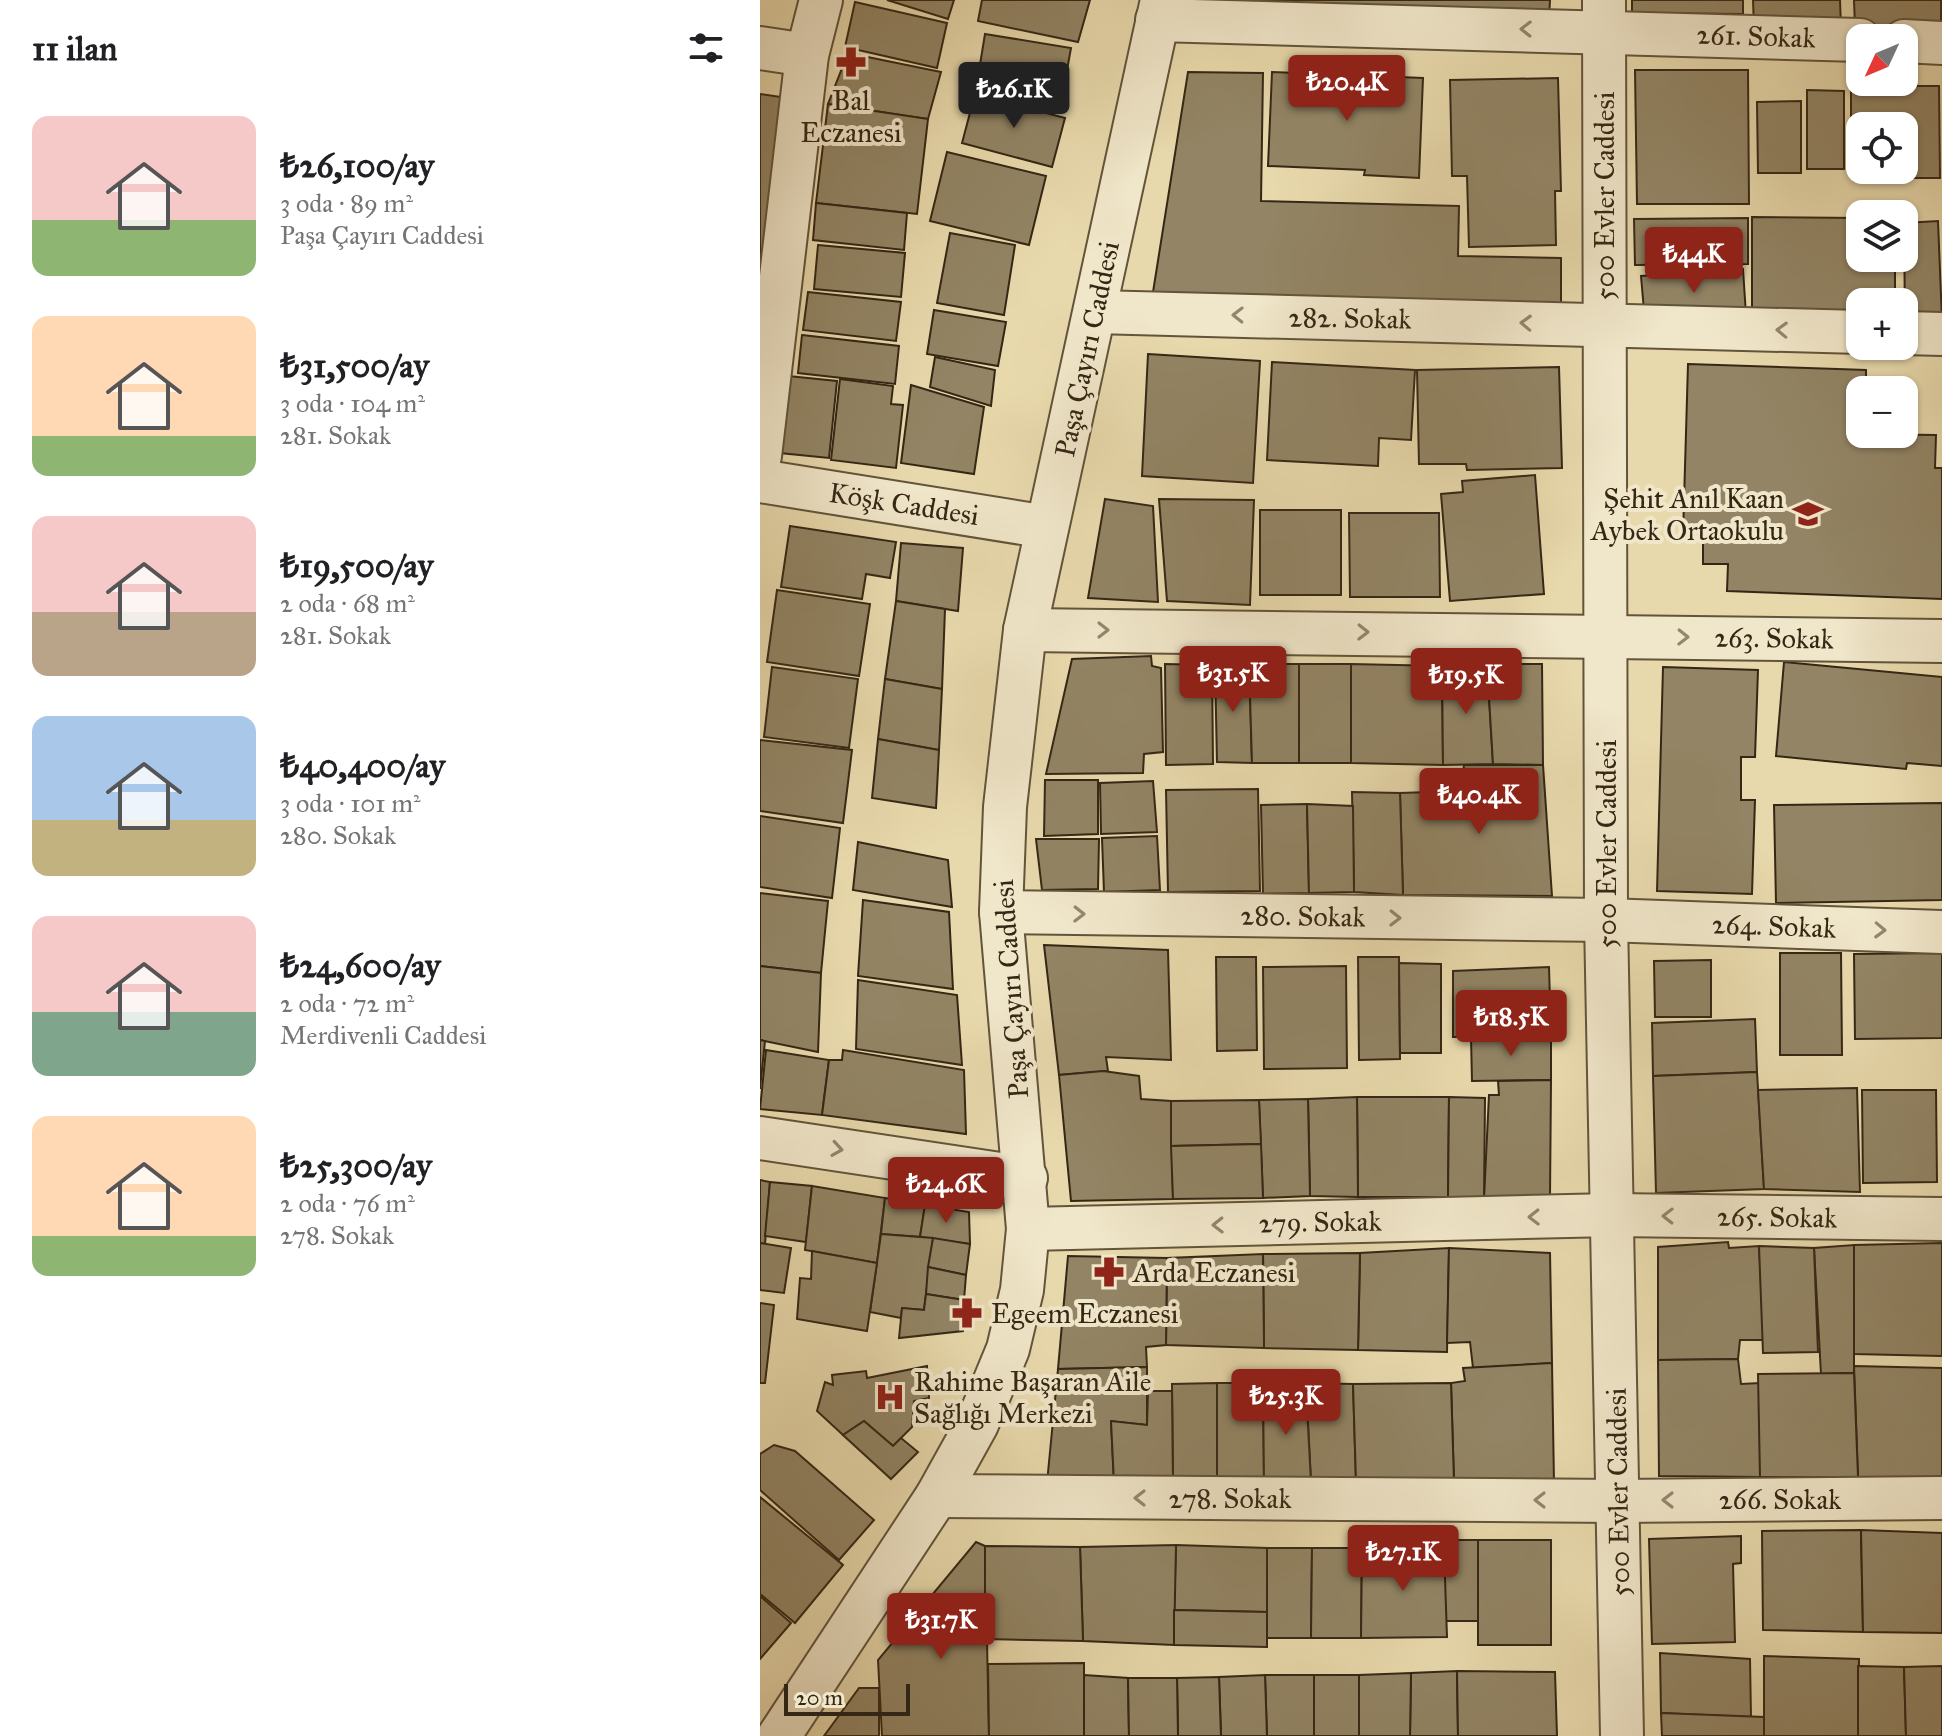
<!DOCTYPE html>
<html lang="tr">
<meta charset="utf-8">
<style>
:root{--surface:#fff;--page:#f6f6f6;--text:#202124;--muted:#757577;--accent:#8f2418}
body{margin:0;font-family:"IM FELL Great Primer",serif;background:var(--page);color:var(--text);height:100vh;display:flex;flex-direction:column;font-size:30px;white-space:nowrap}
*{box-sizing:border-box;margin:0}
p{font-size:26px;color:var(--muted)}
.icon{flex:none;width:44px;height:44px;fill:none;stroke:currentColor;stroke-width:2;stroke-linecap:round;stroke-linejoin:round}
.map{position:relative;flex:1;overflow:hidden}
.drawer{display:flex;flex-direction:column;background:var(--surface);width:760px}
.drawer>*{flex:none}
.needle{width:52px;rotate:226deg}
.fabs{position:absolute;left:1086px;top:24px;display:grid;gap:16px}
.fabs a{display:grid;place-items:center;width:72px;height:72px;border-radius:16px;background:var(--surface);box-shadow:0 2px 6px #0004;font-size:40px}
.scale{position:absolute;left:24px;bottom:20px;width:126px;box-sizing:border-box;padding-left:8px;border:4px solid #352715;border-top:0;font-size:22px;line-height:28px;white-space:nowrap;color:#352715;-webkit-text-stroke:6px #f0e6c9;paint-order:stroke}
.price{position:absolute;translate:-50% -68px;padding:0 18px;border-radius:8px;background:var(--accent);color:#fff;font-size:26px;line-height:52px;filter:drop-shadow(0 2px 4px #0008)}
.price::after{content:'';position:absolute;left:50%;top:48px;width:24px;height:18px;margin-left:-12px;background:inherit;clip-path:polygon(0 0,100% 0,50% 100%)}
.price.active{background:#222;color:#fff}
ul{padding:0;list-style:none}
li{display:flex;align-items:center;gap:24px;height:200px;padding:0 32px}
li span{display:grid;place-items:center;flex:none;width:224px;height:160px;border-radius:16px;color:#555}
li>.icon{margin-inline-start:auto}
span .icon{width:96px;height:96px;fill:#fffc;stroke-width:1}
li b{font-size:34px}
h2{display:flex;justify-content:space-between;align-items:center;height:96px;padding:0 32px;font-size:34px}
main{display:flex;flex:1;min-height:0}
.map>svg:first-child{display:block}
</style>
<main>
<section class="drawer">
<h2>11 ilan<svg class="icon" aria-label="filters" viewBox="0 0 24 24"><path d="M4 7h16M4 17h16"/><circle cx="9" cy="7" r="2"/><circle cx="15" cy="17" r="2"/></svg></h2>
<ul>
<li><span style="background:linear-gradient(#f6c9c9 65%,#8fb573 0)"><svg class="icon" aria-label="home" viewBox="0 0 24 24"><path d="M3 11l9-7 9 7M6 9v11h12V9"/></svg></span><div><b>₺26,100/ay</b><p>3 oda · 89 m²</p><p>Paşa Çayırı Caddesi</p></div></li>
<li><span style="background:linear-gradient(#ffd9b3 75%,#8fb573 0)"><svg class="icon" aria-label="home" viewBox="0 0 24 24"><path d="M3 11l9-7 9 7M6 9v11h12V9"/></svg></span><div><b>₺31,500/ay</b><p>3 oda · 104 m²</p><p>281. Sokak</p></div></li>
<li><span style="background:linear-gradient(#f6c9c9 60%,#b9a48a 0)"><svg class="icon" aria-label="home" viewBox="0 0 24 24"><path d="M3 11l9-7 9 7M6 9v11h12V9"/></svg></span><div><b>₺19,500/ay</b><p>2 oda · 68 m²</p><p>281. Sokak</p></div></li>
<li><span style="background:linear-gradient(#a9c7e8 65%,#c2b280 0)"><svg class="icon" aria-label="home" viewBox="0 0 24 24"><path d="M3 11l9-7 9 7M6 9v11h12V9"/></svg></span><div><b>₺40,400/ay</b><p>3 oda · 101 m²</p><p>280. Sokak</p></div></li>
<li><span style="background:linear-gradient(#f6c9c9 60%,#7fa58c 0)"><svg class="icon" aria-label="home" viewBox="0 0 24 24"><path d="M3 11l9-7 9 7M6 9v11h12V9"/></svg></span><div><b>₺24,600/ay</b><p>2 oda · 72 m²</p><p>Merdivenli Caddesi</p></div></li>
<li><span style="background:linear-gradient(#ffd9b3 75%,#8fb573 0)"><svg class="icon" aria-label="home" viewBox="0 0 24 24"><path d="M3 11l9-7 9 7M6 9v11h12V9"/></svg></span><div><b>₺25,300/ay</b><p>2 oda · 76 m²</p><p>278. Sokak</p></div></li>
</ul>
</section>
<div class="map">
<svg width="1182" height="1736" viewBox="0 0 1182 1736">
<rect width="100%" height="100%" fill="#e8d9ac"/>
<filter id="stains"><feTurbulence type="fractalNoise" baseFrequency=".0025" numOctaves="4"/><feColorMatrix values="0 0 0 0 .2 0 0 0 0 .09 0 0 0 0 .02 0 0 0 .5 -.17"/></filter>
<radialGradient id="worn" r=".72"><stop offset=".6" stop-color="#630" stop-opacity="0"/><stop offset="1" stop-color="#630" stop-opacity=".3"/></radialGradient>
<!-- building -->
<g fill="#928464" stroke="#352715" stroke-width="2" fill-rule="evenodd">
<path d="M127,0H194L188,19Z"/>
<path d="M222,0H330L318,42L218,21Z"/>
<path d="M439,0H790L789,20L438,7Z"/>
<path d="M872,0H983V14L872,13Z"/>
<path d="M993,0H1080L1081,27L994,28Z"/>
<path d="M1094,0H1181V25L1095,27Z"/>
<path d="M95,2L187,23L177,68L85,47Z"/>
<path d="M225,34L311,48L301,103L216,89Z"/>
<path d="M88,53L181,72L168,119L68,104Z"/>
<path d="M875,70H988L989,204H877Z"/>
<path d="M428,72L503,73L501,201L699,206L698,256L801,258V308L393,292Z"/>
<path d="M512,72L663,78L659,178L604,175L605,170L508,166Z"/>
<path d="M798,78L801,191H795L796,245L709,247L707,176H692L690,80Z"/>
<path d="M1091,86H1179L1180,178H1091ZM1100,126H1144V170H1100Z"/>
<path d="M1047,90L1084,91V169H1047Z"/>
<path d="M0,94L35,99L0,356Z"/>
<path d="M215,94L305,118L292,167L202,143Z"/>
<path d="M1041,101V173H998L997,102Z"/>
<path d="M68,104L168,119L157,214L56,203Z"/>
<path d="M187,152L286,176L269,245L170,221Z"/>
<path d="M56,203L147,213L144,250L53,240Z"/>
<path d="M992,217L1100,218V258H1135V302H1100V319L992,318Z"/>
<path d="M988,218V264L875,265L874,219Z"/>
<path d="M1178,221L1182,320L1145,322L1144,223Z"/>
<path d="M190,233L255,245L244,315L177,303Z"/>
<path d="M58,245L145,253L141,297L54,289Z"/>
<path d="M983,269L986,315L885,322L881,276Z"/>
<path d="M48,292L141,302L136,341L43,330Z"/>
<path d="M174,310L246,322L238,366L167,354Z"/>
<path d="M42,335L139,346L135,384L38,373Z"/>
<path d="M388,354L500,361L493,483L382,476Z"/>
<path d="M175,357L235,370L231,406L170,387Z"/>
<path d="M512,362L655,370L651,440L619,438L618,466L507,460Z"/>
<path d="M928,364L1106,370V390H1100V434L1176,435L1175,468H1182V599L967,591L968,564H943V535H923Z"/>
<path d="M799,367L802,468L707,470L706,464H659L657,370Z"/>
<path d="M28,376L77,381L69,458L20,453Z"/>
<path d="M80,379L133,386L131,404L143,405L136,468L71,460Z"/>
<path d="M151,385L224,407L214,474L141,463Z"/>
<path d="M775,475L784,594L690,601L681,494L703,492L702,481Z"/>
<path d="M345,499L393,506L398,602L328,598Z"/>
<path d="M399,499L494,500L490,605L407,601Z"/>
<rect x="500" y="510" width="81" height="85"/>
<path d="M589,513H679L680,597H590Z"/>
<path d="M30,526L136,542L130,578L106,574L102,599L21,587Z"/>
<path d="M141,543L203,548L198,611L136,601Z"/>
<path d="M17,590L110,604L99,676L7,662Z"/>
<path d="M136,601L185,609L182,689L125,679Z"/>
<path d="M391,656L392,666L401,668L403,752L384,754L383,773L286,774L312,659Z"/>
<path d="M1024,662L1182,677V766L1147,763L1146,769L1016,756Z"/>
<path d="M405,664L452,665L453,764L406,765Z"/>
<path d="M489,664L492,763L457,762L455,666Z"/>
<path d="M489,664H539V763H492Z"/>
<rect x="539" y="664" width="52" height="99"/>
<path d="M591,664L682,666L683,765L591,763Z"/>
<path d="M727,664L733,764L683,765L682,666Z"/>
<path d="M727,664H782L783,765L733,764Z"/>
<path d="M12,667L98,679L89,748L4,737Z"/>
<path d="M903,667L998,670L995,757H981V800H995L992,894L897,891Z"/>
<path d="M125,679L182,689L179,750L118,739Z"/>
<path d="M118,739L179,750L176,808L112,798Z"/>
<path d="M0,740L92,750L83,823L0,811Z"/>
<path d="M704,765H783L792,896L643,895L640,793L701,791Z"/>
<path d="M285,780H338V834L284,836Z"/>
<path d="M393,781L397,832L341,834L340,783Z"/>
<path d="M498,789L500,891L408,892L406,790Z"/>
<path d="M592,792L640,793L643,895L594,892Z"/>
<path d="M1182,803V900L1016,903L1014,805Z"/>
<path d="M547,804L549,893L503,894L501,805Z"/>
<path d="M547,804L593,806L594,892L549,893Z"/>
<path d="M0,816L80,828L72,898L0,887Z"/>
<path d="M397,836L400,890L344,892L342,838Z"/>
<path d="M276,839H339L338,889L282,890Z"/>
<path d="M98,842L188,860L192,907L93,890Z"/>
<path d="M0,893L68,901L61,973L0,966Z"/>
<path d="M103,900L189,912L193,989L98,976Z"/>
<path d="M284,945L408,950L411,1060L346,1057L348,1071L299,1075Z"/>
<path d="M1020,953H1081L1082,1055H1020Z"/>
<path d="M1182,953V1038L1095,1039L1094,954Z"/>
<path d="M456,957H496L497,1050L457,1051Z"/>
<path d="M598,957H639L640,1059L599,1060Z"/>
<path d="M951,960V1017H895L894,961Z"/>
<path d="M639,963L681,964V1053H640Z"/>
<path d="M0,966L61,973L58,1052L0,1040Z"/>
<path d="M586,966L587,1068L504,1069L503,967Z"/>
<path d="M789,967L791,1035L693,1037V971Z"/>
<path d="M98,980L197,995L202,1065L96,1049Z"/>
<path d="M995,1019L997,1072L893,1076L892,1023Z"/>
<path d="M791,1035V1080L712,1081L711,1037Z"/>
<path d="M0,1040L5,1041L0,1089Z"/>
<path d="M6,1050L69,1060L62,1115L0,1109Z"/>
<path d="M83,1050L204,1070L206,1134L62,1115L69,1060H82Z"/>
<path d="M343,1071L379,1076L381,1099L411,1101L413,1199L311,1201L299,1075Z"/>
<path d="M997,1072L1004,1189L896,1193L893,1076Z"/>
<path d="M791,1080L790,1198H724L729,1095H739L738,1081Z"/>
<path d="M1097,1088L1100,1192L1004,1189L998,1090Z"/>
<path d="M1102,1090H1176L1177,1182L1103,1183Z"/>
<path d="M597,1097H689L688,1197H598Z"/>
<path d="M597,1097L598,1197L550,1196L548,1099Z"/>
<path d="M689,1097L725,1098L724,1198L688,1197Z"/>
<path d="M548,1099L550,1196L503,1198L499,1100Z"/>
<path d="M499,1100L501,1144L411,1146V1101Z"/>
<path d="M501,1144L503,1198L413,1199L411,1146Z"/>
<path d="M0,1180L10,1182L5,1244L0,1243Z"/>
<path d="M10,1182L52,1186L46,1242L5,1236Z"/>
<path d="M52,1186L125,1198L117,1263L45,1250Z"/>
<path d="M125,1198L165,1205L160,1237L121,1234Z"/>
<path d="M165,1205L209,1212L210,1244L160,1237Z"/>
<path d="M121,1234L173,1238L164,1310L142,1308L141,1318L110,1312Z"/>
<path d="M173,1238L210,1244L206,1275L168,1267Z"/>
<path d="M968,1242L969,1248L999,1246L1004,1340H980L978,1359L898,1360V1247Z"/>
<path d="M0,1243L31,1248L24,1293L0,1290Z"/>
<path d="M1182,1243V1356L1094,1354V1245Z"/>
<path d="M1094,1245V1373L1061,1374L1054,1248Z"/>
<path d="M999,1246L1054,1248L1058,1352L1003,1353Z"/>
<path d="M689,1248L687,1352L598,1350L600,1253Z"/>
<path d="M689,1248L790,1253L792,1363L713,1368L710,1342L687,1343Z"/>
<path d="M52,1251L117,1263L107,1331L37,1319L40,1278L51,1279Z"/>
<path d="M600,1253L598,1350L504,1348L503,1254Z"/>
<path d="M503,1254L504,1348L406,1345L407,1258Z"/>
<path d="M308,1256L407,1258L406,1345L386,1347L387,1367L298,1369Z"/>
<path d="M168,1267L206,1275L204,1300L166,1294Z"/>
<path d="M166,1294L204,1300L203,1331L139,1338L142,1308L164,1310Z"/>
<path d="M0,1303L14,1305L5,1383H0Z"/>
<path d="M978,1359L981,1384L1000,1383V1477L899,1476L898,1360Z"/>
<path d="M792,1363L794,1483L694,1482L691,1383L705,1381L703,1368Z"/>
<path d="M167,1366L169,1398L154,1401L152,1427L133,1446L104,1421L83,1435L57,1411L65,1382L73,1385L72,1375L106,1371L107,1378Z"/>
<path d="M1094,1366L1182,1368V1480L1098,1477Z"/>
<path d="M387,1367V1425L351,1421L354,1483H287L298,1369Z"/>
<path d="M1094,1373L1098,1477H1000L998,1374Z"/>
<path d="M457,1383H503L504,1483L457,1484Z"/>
<path d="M457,1383V1484L413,1485L412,1384Z"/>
<path d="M546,1383L593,1384L596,1482H551Z"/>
<path d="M691,1383L694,1482H596L593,1384Z"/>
<path d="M546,1389L551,1482L504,1483L503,1390Z"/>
<path d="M388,1391H412L413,1485L354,1483L351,1421L387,1425Z"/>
<path d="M104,1421L133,1446L141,1438L158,1452L131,1479L83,1435Z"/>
<path d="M14,1445L35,1451L114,1520L79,1560L0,1490V1454Z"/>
<path d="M0,1497L83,1565L35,1623L0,1594Z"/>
<path d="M1101,1530L1103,1632L1003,1630L1002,1531Z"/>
<path d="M1101,1530L1182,1533V1633L1103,1632Z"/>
<path d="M981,1536V1563L973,1564L975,1642L892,1644L889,1539Z"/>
<path d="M684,1540H718L719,1621H685Z"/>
<rect x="718" y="1540" width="73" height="105"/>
<path d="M216,1542L225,1546L229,1736H122L118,1660Z"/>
<path d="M416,1545L507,1548V1612L414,1610Z"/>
<path d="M416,1545L414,1645L323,1641L320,1547Z"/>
<path d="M225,1546L320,1547L323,1641L225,1639Z"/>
<path d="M507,1548H552L551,1638H507Z"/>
<path d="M552,1548H602L601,1638H551Z"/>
<path d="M602,1548L684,1549L687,1637L601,1638Z"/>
<path d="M0,1596L31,1623L0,1659Z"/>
<path d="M414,1610L507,1612V1647L414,1645Z"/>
<path d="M900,1653L990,1659L991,1717L901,1713Z"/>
<path d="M1004,1656L1099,1659L1098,1736H1004Z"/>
<path d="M324,1663V1736H229L228,1664Z"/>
<path d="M1098,1666L1144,1667L1146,1736H1098Z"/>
<path d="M1182,1666V1736H1146L1144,1667Z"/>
<path d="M697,1671L698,1736H650L651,1673Z"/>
<path d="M697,1671L795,1672L797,1736H698Z"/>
<path d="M651,1673L650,1736H599V1675Z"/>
<path d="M324,1675L368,1678L369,1736H324Z"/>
<path d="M505,1675H554V1736H507Z"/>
<path d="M505,1675L507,1736H461L459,1677Z"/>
<rect x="554" y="1675" width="45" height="61"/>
<path d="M459,1677L461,1736H418L417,1678Z"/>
<path d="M368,1678H417L418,1736H369Z"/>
<path d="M99,1688H119V1736H64Z"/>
<path d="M901,1713L1004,1717V1736H902Z"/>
</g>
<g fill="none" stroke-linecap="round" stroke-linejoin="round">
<!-- minor casing -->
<g stroke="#62543b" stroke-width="46">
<g id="minor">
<path d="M844,0L846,920L862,1736"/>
<path d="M397,20L1100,40"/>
<path d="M1144,41L1182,43"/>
<path d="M0,48L47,55"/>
<path d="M335,312L1100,332"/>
<path d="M1144,333L1182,334"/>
<path d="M0,456L47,55L61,0"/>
<path d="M0,481L287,527"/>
<path d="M265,630L1182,641"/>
<path d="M241,912L846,920L1182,932"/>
<path d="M0,1138L266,1178"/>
<path d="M268,1229L852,1215L1182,1219"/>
<path d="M177,1496L858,1501L1182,1498"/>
<path d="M19,1736L177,1496L217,1424L248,1349L262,1290L268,1229L241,912L245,807L265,630L402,0"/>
</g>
</g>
<!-- minor -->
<use href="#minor" stroke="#f0e6c9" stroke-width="42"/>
</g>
<!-- one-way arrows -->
<defs><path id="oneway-chevron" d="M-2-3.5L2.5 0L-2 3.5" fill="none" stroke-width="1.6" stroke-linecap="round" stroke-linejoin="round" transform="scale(2)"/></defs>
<g stroke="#92866f">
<use href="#oneway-chevron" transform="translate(766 29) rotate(-179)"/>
<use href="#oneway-chevron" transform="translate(478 315) rotate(-179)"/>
<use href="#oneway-chevron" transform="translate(766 323) rotate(-178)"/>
<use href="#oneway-chevron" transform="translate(1022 330) rotate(-178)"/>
<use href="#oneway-chevron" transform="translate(343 630)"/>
<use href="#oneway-chevron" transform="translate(603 632) rotate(1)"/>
<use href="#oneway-chevron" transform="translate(923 637) rotate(1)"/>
<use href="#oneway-chevron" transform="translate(319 914) rotate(1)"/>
<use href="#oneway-chevron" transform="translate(635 918) rotate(1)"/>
<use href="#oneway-chevron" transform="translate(1120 930) rotate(2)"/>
<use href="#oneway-chevron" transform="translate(77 1149) rotate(9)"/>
<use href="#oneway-chevron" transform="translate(908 1216) rotate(-179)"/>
<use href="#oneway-chevron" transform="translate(774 1217) rotate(179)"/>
<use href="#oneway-chevron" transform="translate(458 1225) rotate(179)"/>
<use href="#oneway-chevron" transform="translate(380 1498) rotate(-180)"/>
<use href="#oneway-chevron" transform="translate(780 1500) rotate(-180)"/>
<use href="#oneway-chevron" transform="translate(908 1500) rotate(180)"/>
</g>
<!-- icons -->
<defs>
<g id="pharmacy-bare" transform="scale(2.4)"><path d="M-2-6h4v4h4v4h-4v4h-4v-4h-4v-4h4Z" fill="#8f2418" stroke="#f0e6c9" stroke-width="2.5" paint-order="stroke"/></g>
<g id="school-bare" transform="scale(2.4)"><path d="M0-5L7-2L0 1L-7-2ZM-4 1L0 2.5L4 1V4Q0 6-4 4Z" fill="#8f2418" stroke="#f0e6c9" stroke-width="2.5" paint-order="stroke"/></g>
<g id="hospital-bare" transform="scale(2.4)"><path d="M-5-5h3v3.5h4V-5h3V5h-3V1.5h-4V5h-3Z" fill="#8f2418" stroke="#f0e6c9" stroke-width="2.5" paint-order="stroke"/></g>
</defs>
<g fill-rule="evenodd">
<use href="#pharmacy-bare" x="91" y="62"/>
<use href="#school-bare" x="1048" y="514"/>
<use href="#pharmacy-bare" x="349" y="1272"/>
<use href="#pharmacy-bare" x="207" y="1313"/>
<use href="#hospital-bare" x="130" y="1397"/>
</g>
<g text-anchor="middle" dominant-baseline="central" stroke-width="8" stroke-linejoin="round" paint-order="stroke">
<!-- street labels -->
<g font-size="28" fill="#352715" stroke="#f0e6c9">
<text transform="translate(996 36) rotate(2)">261. Sokak</text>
<text transform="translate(844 196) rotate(-90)">500 Evler Caddesi</text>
<text transform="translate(590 318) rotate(1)">282. Sokak</text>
<text transform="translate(327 349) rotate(-78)">Paşa Çayırı Caddesi</text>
<text transform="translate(144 504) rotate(9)">Köşk Caddesi</text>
<text transform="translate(1014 638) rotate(1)">263. Sokak</text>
<text transform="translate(846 844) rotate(-90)">500 Evler Caddesi</text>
<text transform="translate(543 916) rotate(1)">280. Sokak</text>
<text transform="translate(1014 926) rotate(2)">264. Sokak</text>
<text transform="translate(251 989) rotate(-94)">Paşa Çayırı Caddesi</text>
<text transform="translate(1017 1217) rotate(1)">265. Sokak</text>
<text transform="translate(560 1222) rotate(-1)">279. Sokak</text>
<text transform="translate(858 1492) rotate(-91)">500 Evler Caddesi</text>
<text x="470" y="1498">278. Sokak</text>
<text x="1020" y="1499">266. Sokak</text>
</g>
<!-- poi labels -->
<g font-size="28" fill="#352715" stroke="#f0e6c9" text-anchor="start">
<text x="91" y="100" text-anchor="middle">Bal<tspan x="91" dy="32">Eczanesi</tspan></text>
<text x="1024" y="498" text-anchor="end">Şehit Anıl Kaan<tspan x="1024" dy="32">Aybek Ortaokulu</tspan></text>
<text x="373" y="1272">Arda Eczanesi</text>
<text x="231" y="1313">Egeem Eczanesi</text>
<text x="154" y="1381">Rahime Başaran Aile<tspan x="154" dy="32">Sağlığı Merkezi</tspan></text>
</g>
</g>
<rect width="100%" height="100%" filter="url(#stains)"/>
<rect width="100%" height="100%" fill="url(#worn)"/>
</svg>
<div class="fabs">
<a><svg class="needle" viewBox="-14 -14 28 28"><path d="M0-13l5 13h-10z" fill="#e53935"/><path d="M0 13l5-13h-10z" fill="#757577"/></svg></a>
<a><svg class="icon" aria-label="locate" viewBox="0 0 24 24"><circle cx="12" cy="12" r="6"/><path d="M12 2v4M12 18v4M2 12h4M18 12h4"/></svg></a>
<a><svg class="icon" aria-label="layers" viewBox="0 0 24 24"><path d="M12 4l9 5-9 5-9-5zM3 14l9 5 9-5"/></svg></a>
<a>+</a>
<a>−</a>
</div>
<div class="scale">20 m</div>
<b class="price" style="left:587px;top:123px">₺20.4K</b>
<b class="price active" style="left:254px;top:130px">₺26.1K</b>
<b class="price" style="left:934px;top:295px">₺44K</b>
<b class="price" style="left:473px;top:714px">₺31.5K</b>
<b class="price" style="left:706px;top:716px">₺19.5K</b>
<b class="price" style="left:719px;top:836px">₺40.4K</b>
<b class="price" style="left:751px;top:1058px">₺18.5K</b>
<b class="price" style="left:186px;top:1225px">₺24.6K</b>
<b class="price" style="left:526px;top:1437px">₺25.3K</b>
<b class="price" style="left:643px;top:1593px">₺27.1K</b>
<b class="price" style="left:181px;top:1661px">₺31.7K</b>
</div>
</main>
